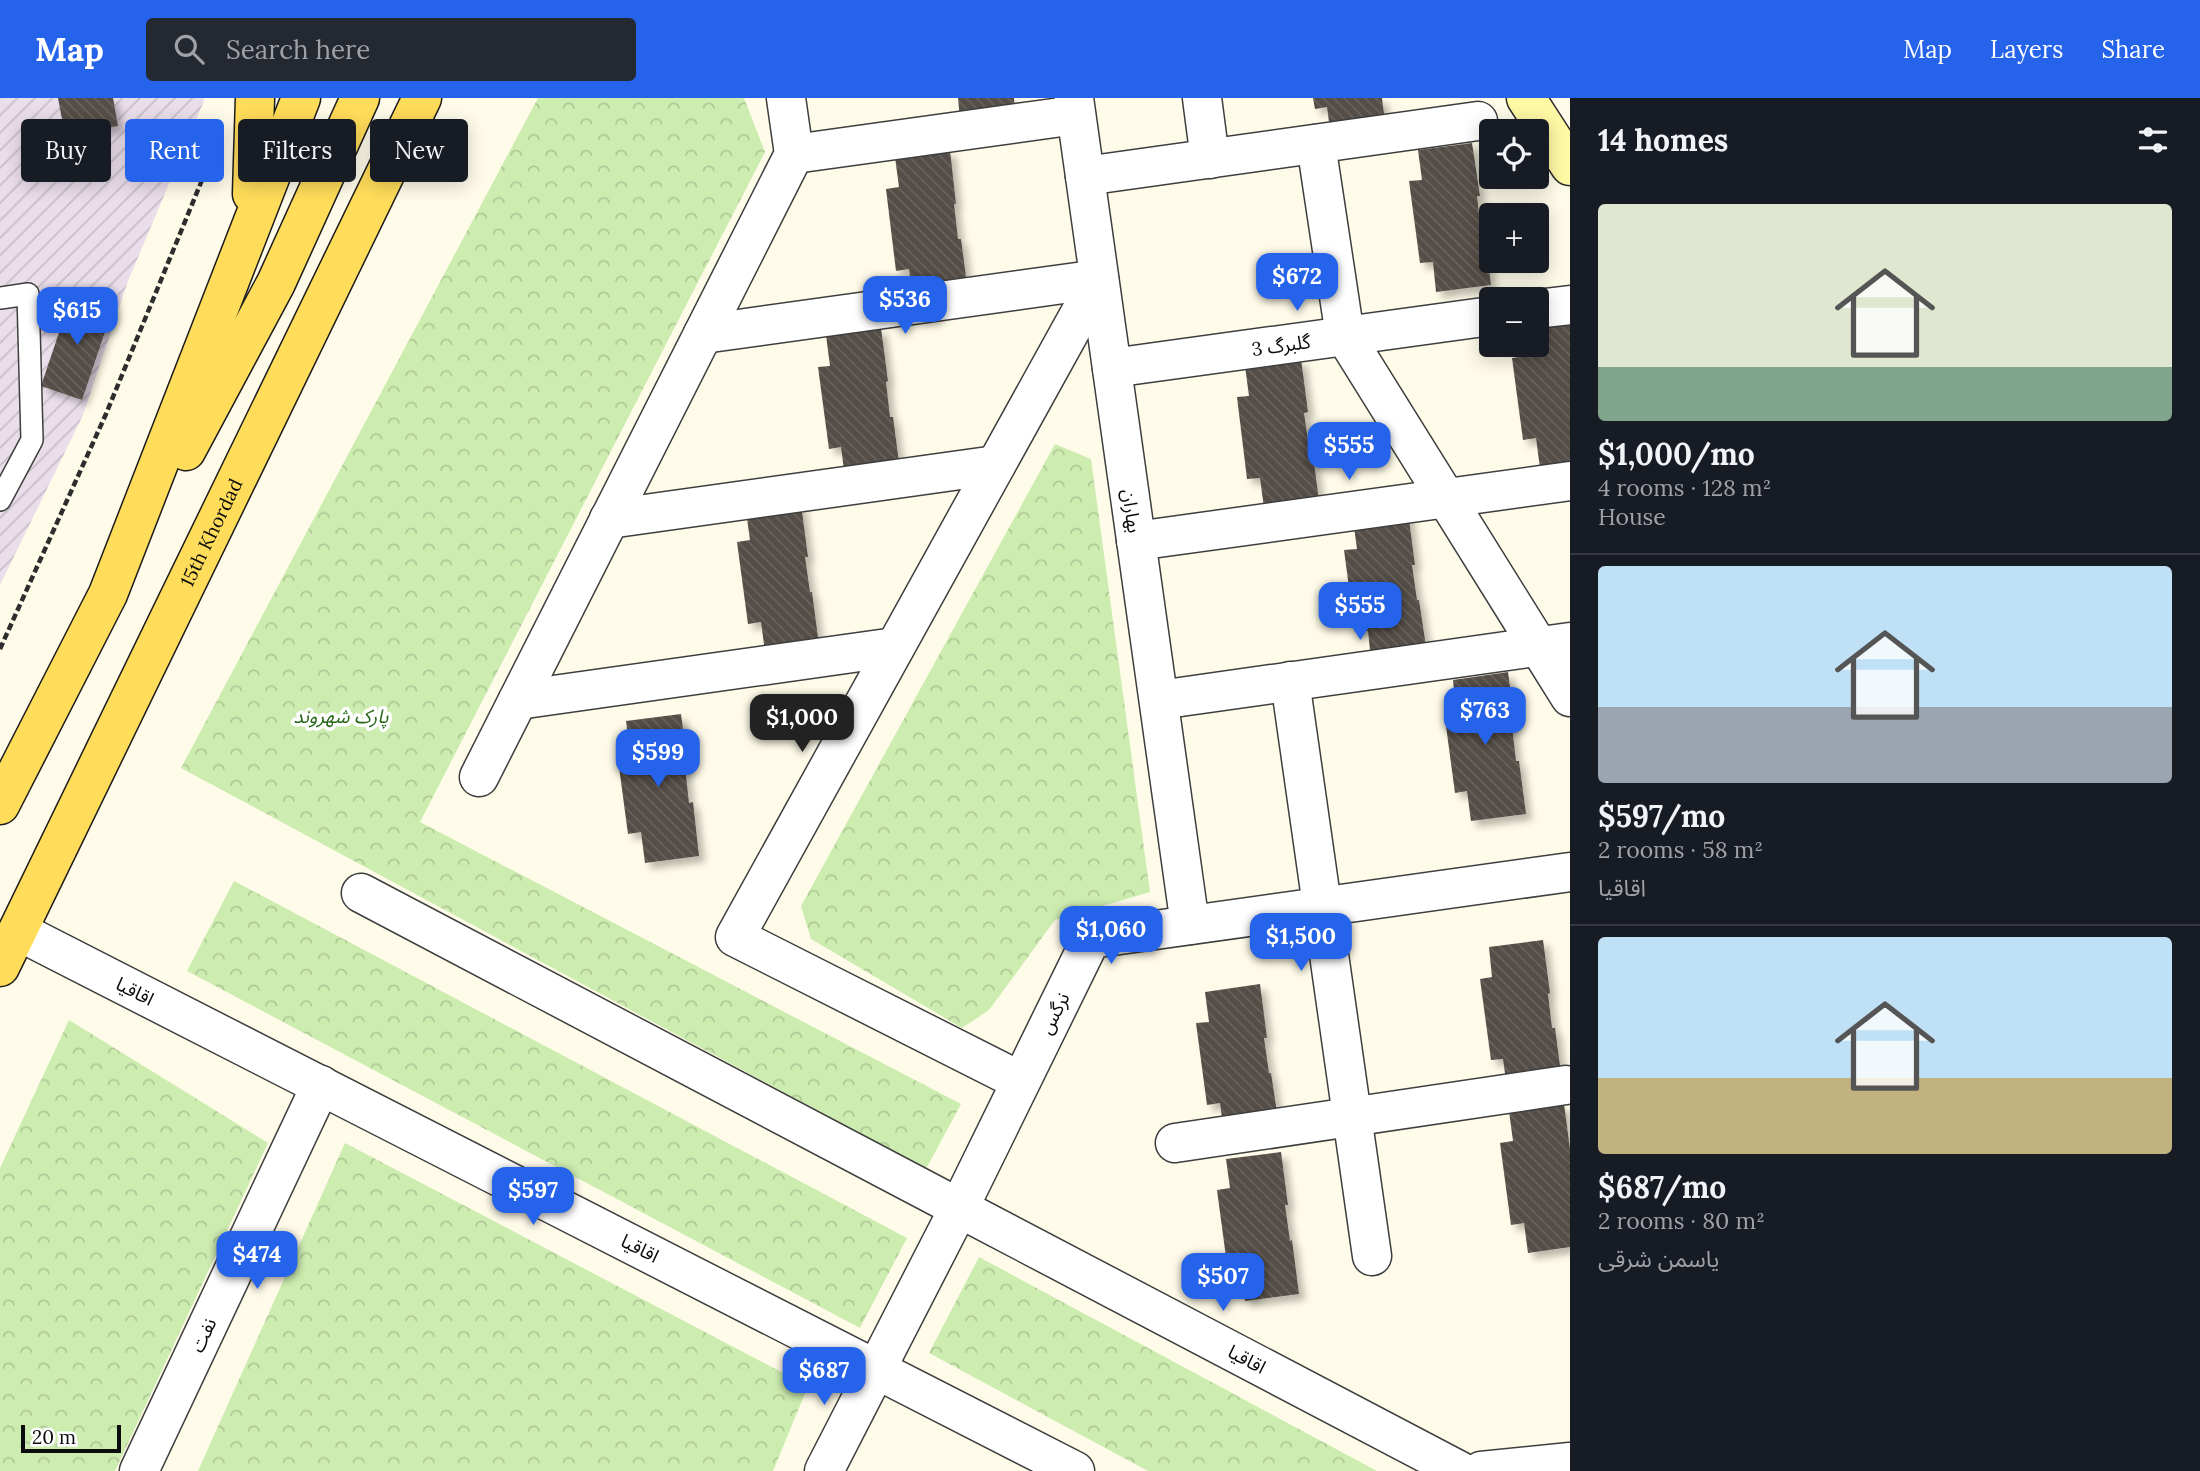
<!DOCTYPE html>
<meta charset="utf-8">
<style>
:root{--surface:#171b24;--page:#242831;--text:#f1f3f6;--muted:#9ea1a6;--line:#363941;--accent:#2563eb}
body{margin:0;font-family:Lora,"Noto Sans Arabic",serif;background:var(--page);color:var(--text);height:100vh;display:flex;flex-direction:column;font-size:26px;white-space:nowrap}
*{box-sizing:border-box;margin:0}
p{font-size:23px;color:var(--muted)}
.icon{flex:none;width:38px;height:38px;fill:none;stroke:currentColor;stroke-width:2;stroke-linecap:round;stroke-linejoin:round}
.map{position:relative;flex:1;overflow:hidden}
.drawer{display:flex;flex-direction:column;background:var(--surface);width:630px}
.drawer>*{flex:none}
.banner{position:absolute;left:21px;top:21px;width:665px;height:63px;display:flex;gap:14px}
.buttons{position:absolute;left:1479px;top:21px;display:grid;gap:14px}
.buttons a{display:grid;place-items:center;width:70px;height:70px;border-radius:7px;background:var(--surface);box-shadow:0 4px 18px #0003;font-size:35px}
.scale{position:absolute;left:21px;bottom:18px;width:100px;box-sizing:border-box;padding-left:7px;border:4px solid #0b0b0b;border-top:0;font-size:19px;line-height:24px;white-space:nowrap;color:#0b0b0b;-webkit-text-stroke:5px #fff;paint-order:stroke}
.price{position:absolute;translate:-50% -60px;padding:0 16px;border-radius:14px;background:var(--accent);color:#fff;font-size:23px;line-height:46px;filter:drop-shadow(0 2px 4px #0008)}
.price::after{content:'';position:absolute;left:50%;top:42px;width:21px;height:16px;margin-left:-10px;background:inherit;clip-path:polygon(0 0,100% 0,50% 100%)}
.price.selected{background:#222;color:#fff}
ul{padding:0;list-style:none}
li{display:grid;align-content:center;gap:14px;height:371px;padding:0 28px}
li+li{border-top:2px solid var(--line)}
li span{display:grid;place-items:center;height:217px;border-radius:7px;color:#555}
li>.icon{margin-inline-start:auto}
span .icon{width:126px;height:126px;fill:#fffc;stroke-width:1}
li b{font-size:30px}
h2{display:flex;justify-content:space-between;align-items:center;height:84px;padding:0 28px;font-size:30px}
.chip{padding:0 24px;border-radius:7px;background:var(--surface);box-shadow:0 4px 18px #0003;font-size:24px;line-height:63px}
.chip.selected{background:var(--accent);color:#fff}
header{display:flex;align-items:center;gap:42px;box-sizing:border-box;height:98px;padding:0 35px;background:var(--accent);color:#fff}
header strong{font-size:33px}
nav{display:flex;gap:38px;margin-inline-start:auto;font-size:24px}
.search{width:490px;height:63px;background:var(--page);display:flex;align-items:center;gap:18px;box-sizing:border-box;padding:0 24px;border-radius:7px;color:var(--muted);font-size:26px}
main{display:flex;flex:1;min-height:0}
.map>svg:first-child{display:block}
</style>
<header>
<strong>Map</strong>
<div class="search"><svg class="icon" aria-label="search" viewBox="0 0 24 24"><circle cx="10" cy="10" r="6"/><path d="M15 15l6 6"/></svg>Search here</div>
<nav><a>Map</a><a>Layers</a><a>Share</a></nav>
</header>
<main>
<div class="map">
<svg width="1570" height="1373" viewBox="0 0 1570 1373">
<defs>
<pattern id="industrial-furrows" width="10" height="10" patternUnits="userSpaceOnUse" patternTransform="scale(1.75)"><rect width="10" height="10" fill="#eadeeb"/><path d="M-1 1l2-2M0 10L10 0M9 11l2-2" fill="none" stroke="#c7bdc8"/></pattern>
<pattern id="park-crowns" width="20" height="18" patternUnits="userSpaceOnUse" patternTransform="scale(1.75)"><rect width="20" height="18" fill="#cdecb0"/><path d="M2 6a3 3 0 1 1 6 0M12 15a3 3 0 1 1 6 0" fill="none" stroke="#afc996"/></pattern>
<pattern id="building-back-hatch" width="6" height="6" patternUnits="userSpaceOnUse" patternTransform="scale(1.75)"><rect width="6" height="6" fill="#554d47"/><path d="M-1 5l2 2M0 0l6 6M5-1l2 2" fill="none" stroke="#68625d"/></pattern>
<filter id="shadow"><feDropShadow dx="6" dy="6" stdDeviation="3.5" flood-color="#0004"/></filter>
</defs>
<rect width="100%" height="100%" fill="#fffbe9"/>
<!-- industrial -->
<path fill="url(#industrial-furrows)" d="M0,0H204V3L128,183L83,317L0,487Z"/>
<!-- park -->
<g fill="url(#park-crowns)">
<path d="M538,0H744L765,54L420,724L961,1006L926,1071L181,670Z"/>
<path d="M1055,346L1091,361L1150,794L1055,822L989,912L962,930L811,841L801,808Z"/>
<path d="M234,783L907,1140L860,1230L187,873Z"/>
<path d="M69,922L268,1045L115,1373H0V1070Z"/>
<path d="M345,1045L808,1288L773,1373H198Z"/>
<path d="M979,1159L1377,1373H1148L929,1255Z"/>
</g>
<!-- building -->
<g fill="url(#building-back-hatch)" filter="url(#shadow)">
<path d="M58,0H113L118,28L65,37Z"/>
<path d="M958,0H1014L1015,14L960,21Z"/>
<path d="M1313,0H1382L1386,32L1331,39L1327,9L1315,11Z"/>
<path d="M1472,45L1480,98H1477L1481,134L1484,133L1491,187L1436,194L1433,164L1420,165L1409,83L1422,82L1418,52Z"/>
<path d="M950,52L956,106H954L958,141H961L968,194L913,201L909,171L896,173L886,91L899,89L895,59Z"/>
<path d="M72,196L113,210L82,302L41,288Z"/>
<path d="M1570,222V366L1540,370L1536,340L1523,342L1512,260L1525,258L1523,247H1536V226Z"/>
<path d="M881,230L888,283L886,284L890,319H893L900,372L845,379L841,349L829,351L818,269L830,268L826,237Z"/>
<path d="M1301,261L1308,314L1304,315L1309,350L1312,349L1319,403L1264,410L1260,380L1247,381L1237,299L1249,298L1245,268Z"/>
<path d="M801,406L808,459H805L810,494H812L819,547L765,554L761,524L748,526L737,444L750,442L746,413Z"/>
<path d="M1408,414L1415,467H1412L1417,502H1419L1427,555L1371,562L1368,533L1355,534L1344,452L1357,451L1353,421Z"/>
<path d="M1508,574L1515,627L1512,628L1516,663H1519L1526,716L1471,723L1467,693L1455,695L1444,613L1456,612L1453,582Z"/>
<path d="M681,616L688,669H685L689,705L693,704L699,758L645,765L641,734L628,736L617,654L630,653L626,623Z"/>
<path d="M1543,842L1550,895L1548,896L1552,930H1555L1562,983L1507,990L1503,961L1491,962L1480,881L1492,879L1489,849Z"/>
<path d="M1260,886L1267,940H1264L1269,975H1271L1279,1028L1224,1035L1220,1005L1207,1007L1196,925L1209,924L1205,894Z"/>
<path d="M1564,1006L1570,1051V1149L1528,1155L1524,1125L1511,1127L1500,1045L1513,1043L1509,1013Z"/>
<path d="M1281,1054L1288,1107H1285L1290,1143L1292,1142L1299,1196L1245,1203L1241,1172L1228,1174L1217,1092L1230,1090L1226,1061Z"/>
</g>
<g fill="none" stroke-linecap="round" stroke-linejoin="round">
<!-- service casing -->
<g stroke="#3e3e3e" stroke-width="24">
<path id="service" d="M0,200L28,196L32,342L0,402"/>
</g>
<!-- minor casing -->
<g stroke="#3e3e3e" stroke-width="41">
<g id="minor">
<path d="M1202,0L1210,61"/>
<path d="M1316,46L1345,238L1570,599"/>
<path d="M794,56L1076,17"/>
<path d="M1085,78L1478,23"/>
<path d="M1536,211L1570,207"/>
<path d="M703,236L1099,181"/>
<path d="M1112,270L1491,218"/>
<path d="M609,421L996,367"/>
<path d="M1136,443L1570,383"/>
<path d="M1290,583L1372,1158"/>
<path d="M518,602L895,549"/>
<path d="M1159,602L1570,544"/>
<path d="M479,679L794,56L786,0"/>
<path d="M361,795L959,1110"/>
<path d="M1020,983L735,839L1099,181"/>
<path d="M1175,1045L1566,987"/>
</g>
</g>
<!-- tertiary casing -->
<g stroke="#3e3e3e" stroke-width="41">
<g id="tertiary">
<path d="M1074,0L1190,827"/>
<path d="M18,833L1075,1373"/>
<path d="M959,1110L1460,1373"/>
<path d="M139,1373L321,987"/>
<path d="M824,1373L959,1110L1091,841L1570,774"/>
<path d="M1481,1373L1570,1364"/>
</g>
</g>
<!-- secondary casing -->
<g stroke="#2d2d2d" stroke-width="41">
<path id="secondary" d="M1526,0L1570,68"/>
</g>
<!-- primary casing -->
<g stroke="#1c1c1c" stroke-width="41">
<g id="primary">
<path d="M252,96L255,0"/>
<path d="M186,353L276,185L360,0"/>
<path d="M0,707L108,496L301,0"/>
<path id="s1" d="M0,869L422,0"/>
</g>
</g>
<!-- path -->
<path stroke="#2d2d2d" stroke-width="4.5" stroke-dasharray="7 3.5" stroke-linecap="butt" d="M0,551L106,316L216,48"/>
<!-- service -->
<use href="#service" stroke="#fff" stroke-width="21"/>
<!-- minor -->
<use href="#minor" stroke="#fff" stroke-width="38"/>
<!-- tertiary -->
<use href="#tertiary" stroke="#fff" stroke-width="38"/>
<!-- secondary -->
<use href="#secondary" stroke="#fff8a4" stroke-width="38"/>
<!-- primary -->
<use href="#primary" stroke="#ffdc59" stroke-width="38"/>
</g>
<g text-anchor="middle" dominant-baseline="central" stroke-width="7" stroke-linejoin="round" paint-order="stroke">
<!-- street labels -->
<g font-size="19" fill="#0b0b0b" stroke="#fff">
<text transform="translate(1281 247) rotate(-8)">گلبرگ 3</text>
<text transform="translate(1132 413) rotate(82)">بهاران</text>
<text stroke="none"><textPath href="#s1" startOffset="483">15th Khordad</textPath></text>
<text transform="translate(135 893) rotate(27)">اقاقیا</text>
<text transform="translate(1054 915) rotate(-63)">نرگس</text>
<text transform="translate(640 1150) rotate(27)">اقاقیا</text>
<text transform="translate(203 1237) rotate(-65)">نفت</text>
<text transform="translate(1247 1261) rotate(28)">اقاقیا</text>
</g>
<!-- park labels -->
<g font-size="19" font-style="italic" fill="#256717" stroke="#fff">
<text x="341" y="618">پارک شهروند</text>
</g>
</g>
</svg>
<div class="buttons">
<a><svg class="icon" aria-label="locate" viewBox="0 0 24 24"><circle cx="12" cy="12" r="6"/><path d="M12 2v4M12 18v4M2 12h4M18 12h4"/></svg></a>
<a>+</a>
<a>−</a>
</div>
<div class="scale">20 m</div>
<b class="price" style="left:1297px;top:215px">$672</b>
<b class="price" style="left:905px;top:238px">$536</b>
<b class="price" style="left:77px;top:249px">$615</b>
<b class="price" style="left:1349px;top:384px">$555</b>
<b class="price" style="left:1360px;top:544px">$555</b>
<b class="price" style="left:1485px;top:649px">$763</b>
<b class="price selected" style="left:802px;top:656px">$1,000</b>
<b class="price" style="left:658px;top:691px">$599</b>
<b class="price" style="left:1111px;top:868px">$1,060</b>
<b class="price" style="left:1301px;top:875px">$1,500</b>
<b class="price" style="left:533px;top:1129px">$597</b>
<b class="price" style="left:257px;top:1193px">$474</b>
<b class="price" style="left:1223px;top:1215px">$507</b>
<b class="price" style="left:824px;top:1309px">$687</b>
<div class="banner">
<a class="chip">Buy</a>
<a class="chip selected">Rent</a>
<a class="chip">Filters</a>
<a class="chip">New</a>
</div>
</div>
<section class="drawer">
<h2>14 homes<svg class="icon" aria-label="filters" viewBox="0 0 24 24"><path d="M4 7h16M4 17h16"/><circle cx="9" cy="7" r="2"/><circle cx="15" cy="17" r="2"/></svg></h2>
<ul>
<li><span style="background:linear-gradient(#dfe7d0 75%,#7fa58c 0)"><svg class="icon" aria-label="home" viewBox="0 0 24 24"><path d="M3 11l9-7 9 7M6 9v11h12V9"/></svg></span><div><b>$1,000/mo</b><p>4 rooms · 128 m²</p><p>House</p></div></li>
<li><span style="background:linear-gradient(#bfe0f5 65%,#9aa5b1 0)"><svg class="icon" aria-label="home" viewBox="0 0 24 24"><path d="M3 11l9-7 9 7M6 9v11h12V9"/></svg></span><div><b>$597/mo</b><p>2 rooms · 58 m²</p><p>اقاقیا</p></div></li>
<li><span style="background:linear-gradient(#bfe0f5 65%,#c2b280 0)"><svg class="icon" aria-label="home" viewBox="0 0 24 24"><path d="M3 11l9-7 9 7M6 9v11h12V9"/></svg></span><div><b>$687/mo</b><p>2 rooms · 80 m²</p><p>یاسمن شرقی</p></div></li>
</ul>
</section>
</main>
